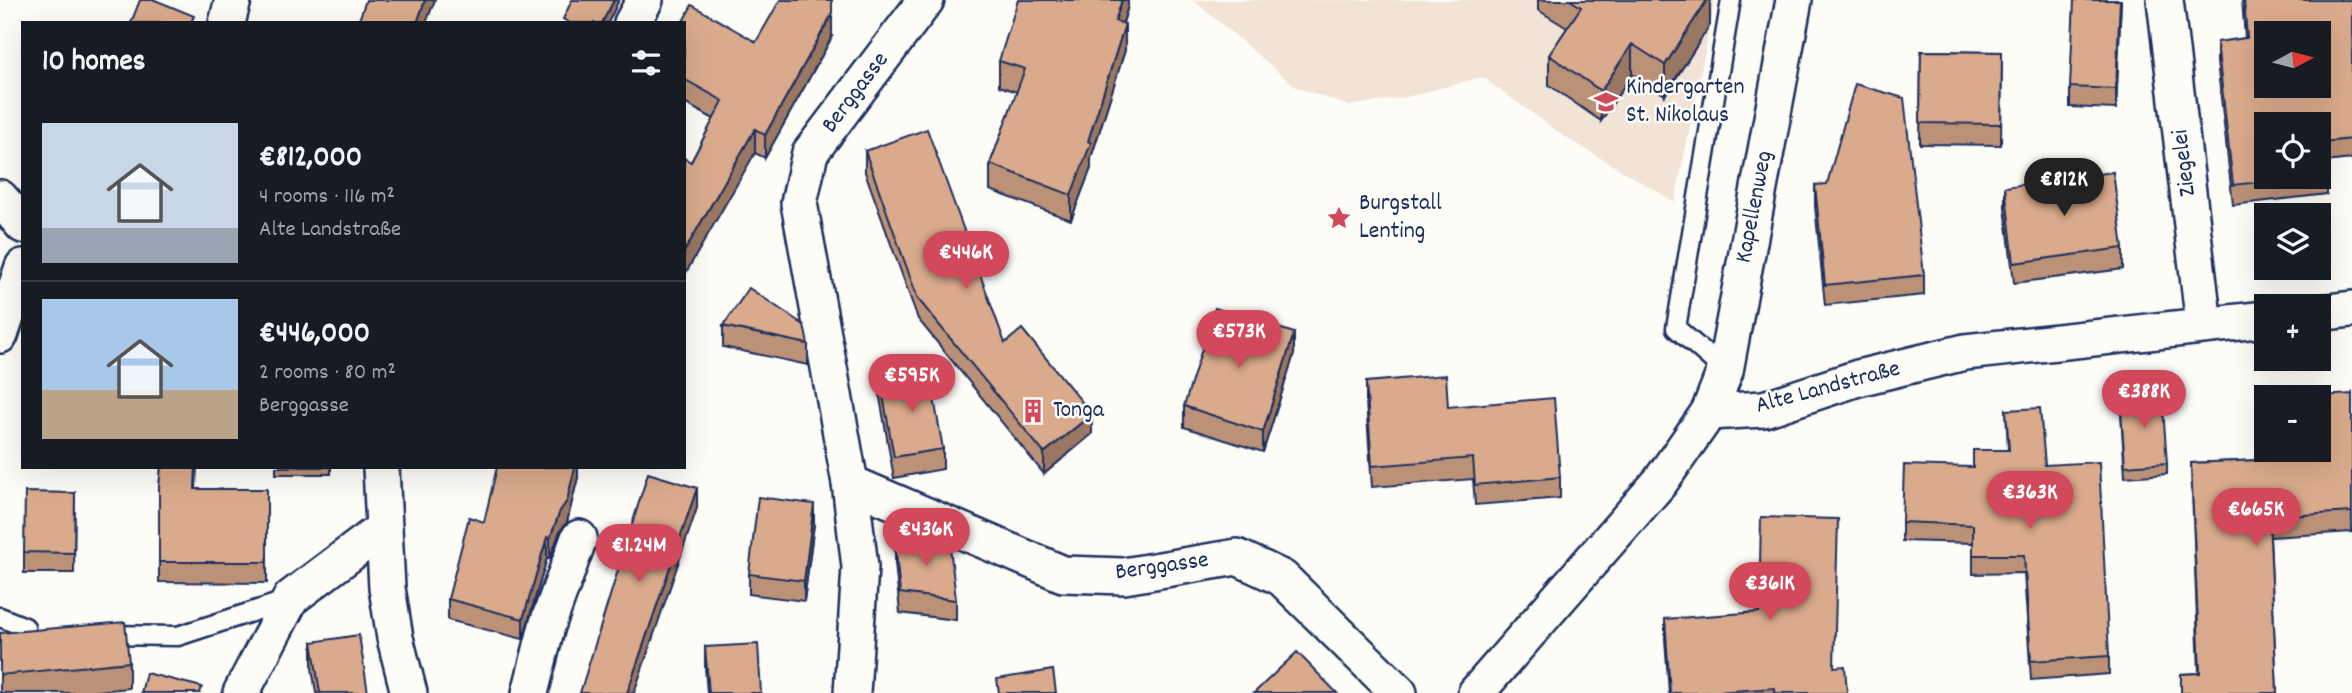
<!DOCTYPE html>
<meta charset="utf-8">
<style>
:root{--surface:#171b24;--page:#20242c;--text:#f1f3f6;--muted:#9ea1a6;--line:#363941;--accent:#d1495b}
body{margin:0;font-family:Dekko,sans-serif;background:var(--page);color:var(--text);height:100vh;display:flex;flex-direction:column;font-size:26px;white-space:nowrap}
*{box-sizing:border-box;margin:0}
p{font-size:23px;color:var(--muted)}
.icon{flex:none;width:38px;height:38px;fill:none;stroke:currentColor;stroke-width:2;stroke-linecap:round;stroke-linejoin:round}
.map{position:relative;flex:1;overflow:hidden}
.panel{position:absolute;left:21px;top:21px;width:665px;height:448px;display:flex;flex-direction:column;background:var(--surface);border-radius:0px;box-shadow:0 7px 28px #0002}
.panel>*{flex:none}
.needle{width:46px;rotate:83deg}
.fabs{position:absolute;left:2254px;top:21px;display:grid;gap:14px}
.fabs a{display:grid;place-items:center;width:77px;height:77px;border-radius:0px;background:var(--surface);box-shadow:0 7px 28px #0002;font-size:35px}
.price{position:absolute;translate:-50% -60px;padding:0 16px;border-radius:24px;background:var(--accent);color:#fff;font-size:23px;line-height:46px;filter:drop-shadow(0 2px 4px #0008)}
.price::after{content:'';position:absolute;left:50%;top:42px;width:21px;height:16px;margin-left:-10px;background:inherit;clip-path:polygon(0 0,100% 0,50% 100%)}
.price.active{background:#222;color:#fff}
ul{padding:0;list-style:none}
li{display:flex;align-items:center;gap:21px;height:175px;padding:0 21px}
li+li{border-top:2px solid var(--line)}
li span{display:grid;place-items:center;flex:none;width:196px;height:140px;border-radius:0px;color:#555}
li>.icon{margin-inline-start:auto}
span .icon{width:84px;height:84px;fill:#fffc;stroke-width:1}
li b{font-size:30px}
h2{display:flex;justify-content:space-between;align-items:center;height:84px;padding:0 21px;font-size:30px}
.map>svg:first-child{display:block}
</style>
<div class="map">
<svg width="2352" height="693" viewBox="0 0 2352 693">
<rect width="100%" height="100%" fill="#fdfcf7"/>
<filter id="ink" filterUnits="userSpaceOnUse"><feTurbulence type="fractalNoise" baseFrequency=".0143" numOctaves="2"/><feDisplacementMap in="SourceGraphic" scale="14" xChannelSelector="R" yChannelSelector="G"/><feConvolveMatrix kernelMatrix="1 2 1 2 8 2 1 2 1" color-interpolation-filters="sRGB"/></filter>
<g filter="url(#ink)">
<!-- built -->
<path fill="#f2e3d7" d="M1193,0H1715L1675,202L1565,137L1482,77L1407,97L1349,106L1296,87Z"/>
<g fill="none" stroke-linecap="round" stroke-linejoin="round">
<!-- lane casing -->
<g stroke="#1b2f5e" stroke-width="23">
<g id="lane">
<path d="M1725,371L1676,328L1731,0"/>
<path d="M0,617L25,627"/>
<path d="M105,635L178,636L288,600"/>
</g>
</g>
<!-- street casing -->
<g stroke="#1b2f5e" stroke-width="40">
<g id="street">
<path d="M2165,0L2204,325"/>
<path d="M227,23L233,0"/>
<path d="M632,23L645,0"/>
<path d="M0,198L23,225"/>
<path d="M2319,313L2352,309"/>
<path d="M0,335L23,267"/>
<path d="M1709,412L1764,409L1858,378L1965,352L2266,319"/>
<path d="M381,467L387,588L395,638L409,693"/>
<path d="M850,483L1063,574L1124,576L1237,557L1282,578L1399,693"/>
<path d="M241,693L291,598L384,528"/>
<path d="M530,693L547,626L579,538"/>
<path d="M852,693L860,567L850,483L799,203L810,153L926,0"/>
<path d="M1476,693L1660,482L1709,412L1725,371L1794,0"/>
</g>
</g>
<!-- lane -->
<use href="#lane" stroke="#fdfcf7" stroke-width="18"/>
<!-- street -->
<use href="#street" stroke="#fdfcf7" stroke-width="35"/>
</g>
<!-- wall -->
<g fill="#bb9278" stroke="#1b2f5e" stroke-width="2" fill-rule="evenodd">
<path d="M1128,0V6L1123,23L1125,50L1091,158V168L1071,220L990,190V164L1017,92L999,86V61Z"/>
<path d="M1538,0H1710V25L1665,95L1632,74L1601,121L1549,85V55L1567,28L1538,10Z"/>
<path d="M2121,0L2116,109L2070,107V87Z"/>
<path d="M2242,0H2352V159L2325,162L2327,174V194L2233,205L2217,62V42L2245,38ZM2319,124V177H2266Z"/>
<path d="M684,23L756,42L832,37L765,158L755,153L691,162L714,119L684,103Z"/>
<path d="M1921,51L2002,52L2001,145L1920,144Z"/>
<path d="M865,151L1005,343L1092,434L1044,474L918,319L865,172Z"/>
<path d="M1815,185L1924,275V295L1825,305L1815,206Z"/>
<path d="M2005,187L2123,248V269L2014,283L2005,207Z"/>
<path d="M723,326L808,344V365L723,347Z"/>
<path d="M1294,354L1263,452L1184,427V406Z"/>
<path d="M880,378L943,449V469L894,478L880,398Z"/>
<path d="M1366,382L1448,407L1560,477V498L1475,505L1473,479L1372,487L1366,402Z"/>
<path d="M2352,394V532L2270,537L2277,693H2181V674L2199,673L2191,463L2306,458L2305,450H2319Z"/>
<path d="M2120,397L2167,463V474L2125,477Z"/>
<path d="M2006,410L2045,465L2109,656V674L2031,680L2024,573L1973,574V543L1902,541V522L1973,467L2008,450Z"/>
<path d="M161,467H197L196,489H267V583L159,582V488Z"/>
<rect x="276" y="467" width="55" height="7"/>
<path d="M578,467V477L567,522L560,531L550,558H547L523,639L448,620V599L484,522Z"/>
<path d="M75,493L74,573H24V552Z"/>
<path d="M814,524L804,601L749,594V574Z"/>
<path d="M895,543L956,600V620L900,613L895,563Z"/>
<path d="M1665,619L1835,667L1847,693H1669L1665,639Z"/>
<path d="M0,633L129,662V688L77,693H0Z"/>
<path d="M312,642L368,693H316L312,668Z"/>
<path d="M705,647L761,693H707L705,667Z"/>
</g>
<!-- shaded-wall -->
<g fill="#997762" stroke="#1b2f5e" stroke-width="2">
<path d="M425,0H435L426,23H417Z"/>
<path d="M614,0H619L608,23H602Z"/>
<path d="M1122,0H1128V6L1115,47V21Z"/>
<path d="M1707,0H1710V25L1665,95V65Z"/>
<path d="M2120,0H2121L2116,109V89Z"/>
<path d="M832,14V37L765,158V135Z"/>
<path d="M1125,24V50L1091,158V168L1071,220V195Z"/>
<path d="M1632,44V74L1601,121V91Z"/>
<path d="M755,129V153L684,276V252Z"/>
<path d="M1294,333V354L1263,452V432Z"/>
<path d="M1092,414V434L1044,474V453Z"/>
<path d="M575,467H578V477L567,522L560,531L550,558V538Z"/>
<path d="M697,488V508L634,693H627Z"/>
<path d="M814,504V524L804,601V581Z"/>
<path d="M547,537V558L523,639V619Z"/>
</g>
<!-- building -->
<g fill="#daaa8c" stroke="#1b2f5e" stroke-width="2" fill-rule="evenodd">
<path d="M140,0H155L194,16L191,23H131Z"/>
<path d="M366,0H425L417,23H358Z"/>
<path d="M572,0H614L602,23H570L563,19Z"/>
<path d="M780,0H832V14L765,135L755,129L684,252V158L691,162L723,101L684,79V23H682L692,5L756,42Z"/>
<path d="M1018,0H1122L1115,21L1125,24L1088,141L1091,143L1071,195L990,164L1025,69L999,61Z"/>
<path d="M1570,0H1707L1665,65L1632,44L1601,91L1549,55L1581,7Z"/>
<path d="M2074,0H2120L2116,89L2070,87Z"/>
<path d="M2244,0H2352V139L2323,142L2327,174L2319,175V124H2266V177H2304L2233,185L2217,42L2247,38ZM2266,33H2319V86H2266Z"/>
<path d="M1921,51L2002,52L2001,124L1920,123Z"/>
<path d="M1855,84L1904,98L1924,275L1825,285L1815,185L1827,184Z"/>
<path d="M927,129L1005,343L1022,329L1092,414L1044,453L918,299L865,151Z"/>
<path d="M2113,172L2123,248L2014,263L2005,187Z"/>
<path d="M749,288L804,325L808,344L723,326Z"/>
<path d="M1215,308L1294,333L1263,432L1184,406Z"/>
<path d="M929,370L943,449L894,457L880,378Z"/>
<path d="M1446,375L1448,407L1554,398L1560,477L1475,485L1473,458L1372,466L1366,382Z"/>
<path d="M2162,394L2167,463L2125,466L2120,397Z"/>
<path d="M2352,394V512L2269,517L2277,693H2181V674L2200,673L2191,463L2307,458V450H2319V397H2303Z"/>
<path d="M2040,408L2045,465L2099,462L2109,656L2031,661L2024,555H1973V525L1902,522L1904,465L1973,467V450H2009L2006,410Z"/>
<path d="M161,467H196L195,489H267V562H159V488Z"/>
<path d="M497,467H575L567,501L560,511L550,538L547,537L523,619L448,599L469,517L484,522Z"/>
<path d="M648,473L697,488L627,693H580Z"/>
<path d="M25,492L75,493L74,553L24,552Z"/>
<path d="M758,497L814,504L804,581L749,574Z"/>
<path d="M1761,517L1838,519L1834,667L1845,666L1847,693H1775V688L1700,693H1670L1665,619L1759,612Z"/>
<path d="M949,537L956,600L900,593L895,543Z"/>
<path d="M125,622L129,662L0,675V633Z"/>
<path d="M359,635L368,693H320L312,642Z"/>
<path d="M758,644L761,693H709L705,647Z"/>
<path d="M1297,652L1337,693H1254Z"/>
<path d="M1053,670L1056,693H999L997,679Z"/>
<path d="M146,673L202,687L200,693H141Z"/>
</g>
</g>
<!-- icons -->
<defs>
<g id="school-bare" transform="scale(1.89)"><path d="M0-5L7-2L0 1L-7-2ZM-4 1L0 2.5L4 1V4Q0 6-4 4Z" fill="#d1495b" stroke="#fdfcf7" stroke-width="2.5" paint-order="stroke"/></g>
<g id="sight-bare" transform="scale(1.89)"><path d="M0-6L1.8-2.2L6-1.7L2.9 1.2L3.7 5.4L0 3.3L-3.7 5.4L-2.9 1.2L-6-1.7L-1.8-2.2Z" fill="#d1495b" stroke="#fdfcf7" stroke-width="2.5" paint-order="stroke"/></g>
<g id="building-bare" transform="scale(1.89)"><path d="M-4-6H4V6H1V3H-1V6H-4ZM-2.5-4.3h1.7v1.8h-1.7ZM.8-4.3h1.7v1.8H.8ZM-2.5-1h1.7V.8h-1.7ZM.8-1h1.7V.8H.8Z" fill="#d1495b" stroke="#fdfcf7" stroke-width="2.5" paint-order="stroke"/></g>
</defs>
<g fill-rule="evenodd">
<use href="#school-bare" x="1606" y="102"/>
<use href="#sight-bare" x="1339" y="218"/>
<use href="#building-bare" x="1033" y="411"/>
</g>
<g text-anchor="middle" dominant-baseline="central" stroke-width="5" stroke-linejoin="round" paint-order="stroke">
<!-- poi labels -->
<g font-size="24" fill="#1b2f5e" stroke="#fdfcf7" text-anchor="start">
<text x="1626" y="88">Kindergarten<tspan x="1626" dy="28">St. Nikolaus</tspan></text>
<text x="1359" y="204">Burgstall<tspan x="1359" dy="28">Lenting</tspan></text>
<text x="1053" y="411">Tonga</text>
</g>
<!-- street labels -->
<g font-size="24" fill="#1b2f5e" stroke="#fdfcf7">
<text transform="translate(856 93) rotate(-53)">Berggasse</text>
<text transform="translate(2185 163) rotate(-97)">Ziegelei</text>
<text transform="translate(1755 207) rotate(-79)">Kapellenweg</text>
<text transform="translate(1828 388) rotate(-15)">Alte Landstraße</text>
<text transform="translate(1162 567) rotate(-8)">Berggasse</text>
</g>
</g>
</svg>
<div class="fabs">
<a><svg class="needle" viewBox="-14 -14 28 28"><path d="M0-13l5 13h-10z" fill="#e53935"/><path d="M0 13l5-13h-10z" fill="#9ea1a6"/></svg></a>
<a><svg class="icon" aria-label="locate" viewBox="0 0 24 24"><circle cx="12" cy="12" r="6"/><path d="M12 2v4M12 18v4M2 12h4M18 12h4"/></svg></a>
<a><svg class="icon" aria-label="layers" viewBox="0 0 24 24"><path d="M12 4l9 5-9 5-9-5zM3 14l9 5 9-5"/></svg></a>
<a>+</a>
<a>−</a>
</div>
<b class="price active" style="left:2064px;top:218px">€812K</b>
<b class="price" style="left:966px;top:291px">€446K</b>
<b class="price" style="left:1239px;top:370px">€573K</b>
<b class="price" style="left:912px;top:414px">€595K</b>
<b class="price" style="left:2144px;top:430px">€388K</b>
<b class="price" style="left:2030px;top:531px">€363K</b>
<b class="price" style="left:2256px;top:548px">€665K</b>
<b class="price" style="left:926px;top:568px">€436K</b>
<b class="price" style="left:639px;top:584px">€1.24M</b>
<b class="price" style="left:1770px;top:622px">€361K</b>
<section class="panel">
<h2>10 homes<svg class="icon" aria-label="filters" viewBox="0 0 24 24"><path d="M4 7h16M4 17h16"/><circle cx="9" cy="7" r="2"/><circle cx="15" cy="17" r="2"/></svg></h2>
<ul>
<li><span style="background:linear-gradient(#c9d6e8 75%,#9aa5b1 0)"><svg class="icon" aria-label="home" viewBox="0 0 24 24"><path d="M3 11l9-7 9 7M6 9v11h12V9"/></svg></span><div><b>€812,000</b><p>4 rooms · 116 m²</p><p>Alte Landstraße</p></div></li>
<li><span style="background:linear-gradient(#a9c7e8 65%,#b9a48a 0)"><svg class="icon" aria-label="home" viewBox="0 0 24 24"><path d="M3 11l9-7 9 7M6 9v11h12V9"/></svg></span><div><b>€446,000</b><p>2 rooms · 80 m²</p><p>Berggasse</p></div></li>
</ul>
</section>
</div>
